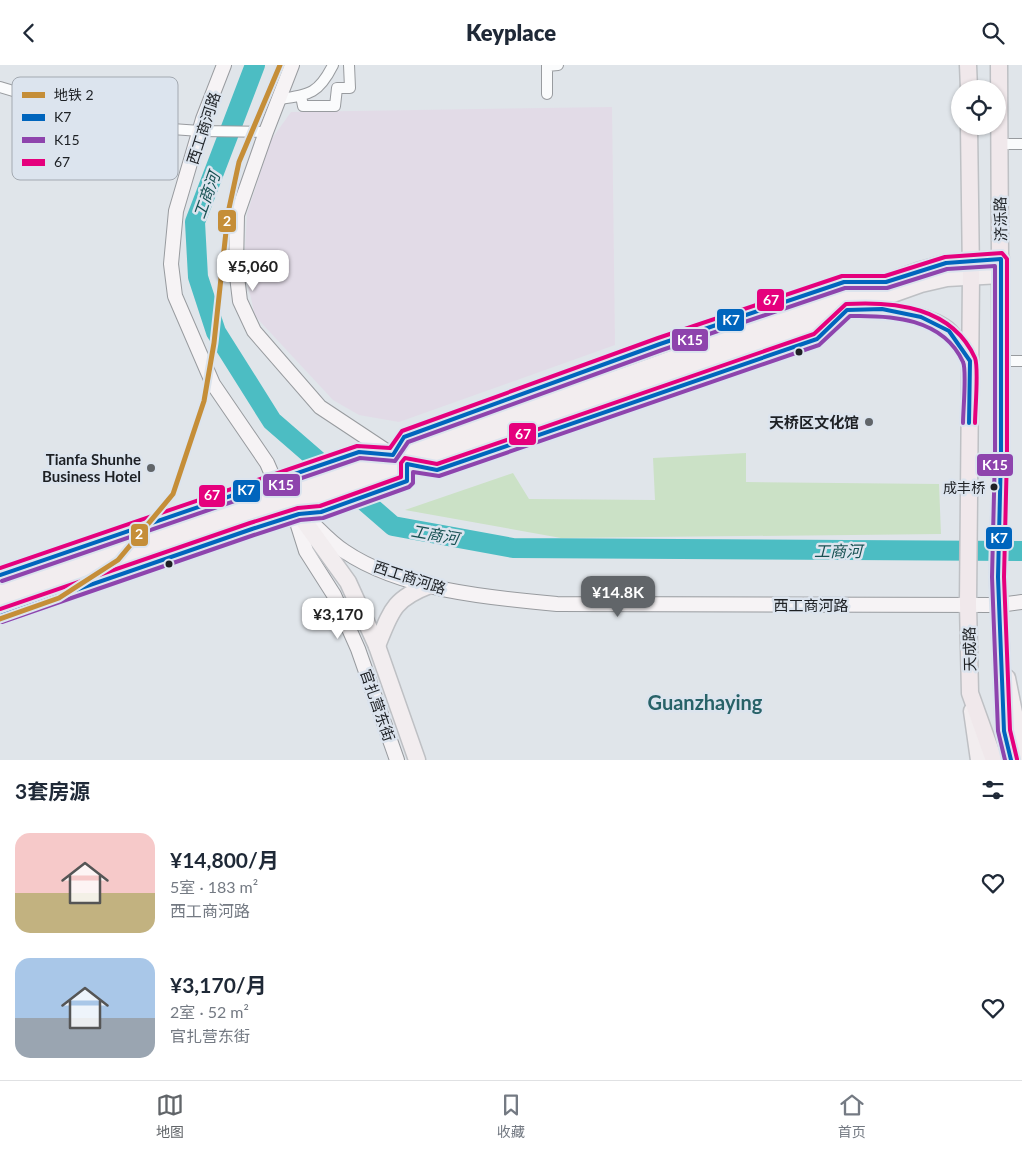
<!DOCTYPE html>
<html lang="zh">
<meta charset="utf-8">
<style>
:root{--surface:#fff;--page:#f6f6f7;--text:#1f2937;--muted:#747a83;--line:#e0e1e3;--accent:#616569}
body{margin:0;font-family:Lato,"Noto Sans SC",sans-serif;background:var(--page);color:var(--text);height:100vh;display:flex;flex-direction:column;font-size:19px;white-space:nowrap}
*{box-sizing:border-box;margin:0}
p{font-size:16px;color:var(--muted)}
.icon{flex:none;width:28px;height:28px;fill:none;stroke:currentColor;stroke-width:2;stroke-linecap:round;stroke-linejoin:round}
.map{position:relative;height:695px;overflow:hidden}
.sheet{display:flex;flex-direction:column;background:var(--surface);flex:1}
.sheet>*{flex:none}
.fabs{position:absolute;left:951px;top:15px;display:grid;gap:10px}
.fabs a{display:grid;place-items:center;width:55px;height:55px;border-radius:50%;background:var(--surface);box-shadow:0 1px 4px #0004;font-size:25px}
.price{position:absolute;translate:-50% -42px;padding:0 11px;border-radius:10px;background:#fff;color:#222;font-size:16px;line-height:32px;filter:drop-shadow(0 1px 2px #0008)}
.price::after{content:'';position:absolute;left:50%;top:30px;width:15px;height:11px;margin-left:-8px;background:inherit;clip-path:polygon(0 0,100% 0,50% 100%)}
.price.current{background:var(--accent);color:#fff}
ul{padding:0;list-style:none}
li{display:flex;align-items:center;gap:15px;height:125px;padding:0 15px}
li span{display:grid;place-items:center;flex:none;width:140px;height:100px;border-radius:15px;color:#555}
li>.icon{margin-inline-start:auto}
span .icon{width:60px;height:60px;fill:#fffc;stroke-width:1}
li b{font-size:21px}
h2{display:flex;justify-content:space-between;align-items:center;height:60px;padding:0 15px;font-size:21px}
header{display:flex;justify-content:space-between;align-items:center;height:65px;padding:0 15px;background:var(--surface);font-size:22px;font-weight:800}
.tabs{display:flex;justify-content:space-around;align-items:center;height:70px;border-top:1px solid var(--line);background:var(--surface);font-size:14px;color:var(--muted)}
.tabs a{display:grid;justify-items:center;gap:2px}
.tabs .current{color:var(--accent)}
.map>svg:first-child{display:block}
</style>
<header><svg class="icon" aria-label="back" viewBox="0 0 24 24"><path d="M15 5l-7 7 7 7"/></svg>Keyplace<svg class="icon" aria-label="search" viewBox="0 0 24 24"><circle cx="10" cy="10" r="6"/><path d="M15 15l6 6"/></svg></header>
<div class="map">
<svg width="1022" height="695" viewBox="0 0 1022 695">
<rect width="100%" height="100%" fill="#e0e5ea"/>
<!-- commercial -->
<path fill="#e2dbe7" d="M612,42L615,280L399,357L359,350L333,335L255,251L244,203L247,149L271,75L291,47Z"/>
<!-- green -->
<path fill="#cbe1c6" d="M746,388V417L939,419L941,469L561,473L405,445L513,408L529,434L655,435L653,393Z"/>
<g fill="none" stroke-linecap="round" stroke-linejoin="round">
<!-- river -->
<path stroke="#4cbdc3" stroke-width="20" d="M255,0L195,157L198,212L216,267L272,356L393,461L513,483L1022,486"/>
<!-- minor casing -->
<g stroke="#989b9f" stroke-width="12">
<g id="minor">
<path d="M0,22L130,61L200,66L266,67"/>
<path d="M547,29V1L558,0"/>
<path d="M301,31L303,41H335L337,23H350L349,0"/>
<path d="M280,34C310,30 319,28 333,0"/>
<path d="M1000,79H1022"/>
<path d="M1001,296H1022"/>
</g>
</g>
<!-- secondary casing -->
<g stroke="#989b9f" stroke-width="16">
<g id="secondary">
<path d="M224,0L203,54L176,146L171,199L175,231L213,319L267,398L280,428L290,437"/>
<path d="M292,0L266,67L237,150L236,203L240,236L254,266L320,342L400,395"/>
<path d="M295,451L306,486L334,530L358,584L397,695"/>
<path d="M307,453C319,464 331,478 344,486C401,525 490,533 557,539L999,540L1022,537"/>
</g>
</g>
<!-- primary casing -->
<g stroke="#bec0c4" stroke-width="19">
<g id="primary">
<path d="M862,245C884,244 934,250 950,267C958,276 964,286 970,296"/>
<path d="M299,449L348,517L377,581L417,695"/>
<path d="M0,527L633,308L918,206L946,198L1001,194"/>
<path d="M0,540L295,441L921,219L947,213L1001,210"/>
<path d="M377,581C391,546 393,534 430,520"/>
<path d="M1007,613L1022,687"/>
<path d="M972,646L979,695"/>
</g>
</g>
<!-- trunk casing -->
<g stroke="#bec0c4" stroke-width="19">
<g id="trunk">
<path d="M968,0L969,24"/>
<path d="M999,0L1001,388L998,512L1004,666L1011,695"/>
<path d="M969,61L971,210L968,539L970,628L994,695"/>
</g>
</g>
<!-- minor -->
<use href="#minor" stroke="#fafbfc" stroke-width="10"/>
<!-- secondary -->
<use href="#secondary" stroke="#f6f3f5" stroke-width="14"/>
<!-- primary -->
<use href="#primary" stroke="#f2edef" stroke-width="16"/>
<!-- trunk -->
<use href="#trunk" stroke="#f0e8eb" stroke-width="16"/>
<!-- bus-1 casing -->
<g stroke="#dce4ee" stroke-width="8">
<g id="bus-1">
<path d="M0,510L359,387L393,390L404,372L660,279L844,217H886L946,198L1001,194V388L998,512L1004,666L1011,695"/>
<path d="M0,551L252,464L299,449L321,447L407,416V399L437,405L817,274L847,245L882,244L921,252L949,266L970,296L969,358"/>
</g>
</g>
<!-- bus-2 casing -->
<g stroke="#dce4ee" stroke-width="8">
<g id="bus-2">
<path d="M2,516L360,393L395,396L408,377L662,285L845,223H887L947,204L995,201V388L992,512L998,666L1005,695"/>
<path d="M2,557L254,470L300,455L323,453L409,422L413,418V407L439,411L819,280L850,251C891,250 943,253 963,297C967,305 963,346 963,358"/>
</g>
</g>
<!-- bus-3 casing -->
<g stroke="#dce4ee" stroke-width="8">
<g id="bus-3">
<path d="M0,503L357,381L390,383L402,366L658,273L842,211H885L945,192L1002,188L1007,194V388L1004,512L1010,665L1017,694"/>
<path d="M0,544L250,458L298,443L320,441L401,412V398L405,393L437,399L814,269L846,239C895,236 952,242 975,293C979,302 975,346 975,358"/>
</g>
</g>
<!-- bus-1 -->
<use href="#bus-1" stroke="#0065bd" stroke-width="4"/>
<!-- bus-2 -->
<use href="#bus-2" stroke="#8e44ad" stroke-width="4"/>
<!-- bus-3 -->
<use href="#bus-3" stroke="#e5007d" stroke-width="4"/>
<!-- metro-1 casing -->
<g stroke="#dce4ee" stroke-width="9">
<path id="metro-1" d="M0,554L59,533L118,495L173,429L204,336L214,278L228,148L239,97L280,0"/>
</g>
<!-- metro-1 -->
<use href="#metro-1" stroke="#c58e38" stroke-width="5"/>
</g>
<!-- markers -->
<g fill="#1d2024" stroke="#dce4ee" stroke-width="2">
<circle cx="799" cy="287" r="4.5"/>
<circle cx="994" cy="422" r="4.5"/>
<circle cx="169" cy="499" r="4.5"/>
</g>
<g fill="#616569" stroke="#dce4ee" stroke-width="2">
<circle cx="869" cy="357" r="5"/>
<circle cx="151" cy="403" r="5"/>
</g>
<g text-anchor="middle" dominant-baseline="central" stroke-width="5" stroke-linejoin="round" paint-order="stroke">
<!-- bus labels -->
<g font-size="14" fill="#1d2024" stroke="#dce4ee" text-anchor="end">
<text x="985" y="422">成丰桥</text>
</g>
<!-- street labels -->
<g font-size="15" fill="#1d2024" stroke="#dce4ee">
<text transform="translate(203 63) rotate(-72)">西工商河路</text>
<text transform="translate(1000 154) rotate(-91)">济泺路</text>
<text transform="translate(410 512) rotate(18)">西工商河路</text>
<text x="811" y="540">西工商河路</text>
<text transform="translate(969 584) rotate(-91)">天成路</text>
<text transform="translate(378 640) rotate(71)">官扎营东街</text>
</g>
<!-- poi labels -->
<g font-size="15" font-weight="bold" fill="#1d2024" stroke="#dce4ee" text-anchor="end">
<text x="859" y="357">天桥区文化馆</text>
<text x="141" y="394">Tianfa Shunhe<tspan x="141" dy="17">Business Hotel</tspan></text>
</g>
<!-- water labels -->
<g font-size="16" font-style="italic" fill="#185153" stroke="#dce4ee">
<text transform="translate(206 130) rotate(-70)">工商河</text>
<text transform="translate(435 469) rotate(10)">工商河</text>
<text x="838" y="485">工商河</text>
</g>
<!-- district labels -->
<g font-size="20" font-weight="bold" fill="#286268" stroke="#dce4ee">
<text x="705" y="637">Guanzhaying</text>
</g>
</g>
<!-- legend -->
<rect x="12" y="12" width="166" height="103" rx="8" fill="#dce4ee" stroke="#a3a9b1" stroke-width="1"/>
<rect x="22" y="27" width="23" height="6" fill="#c58e38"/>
<rect x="22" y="49" width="23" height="7" fill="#0065bd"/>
<rect x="22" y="72" width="23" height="6" fill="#8e44ad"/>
<rect x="22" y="94" width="23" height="7" fill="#e5007d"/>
<g font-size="14" fill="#1d2024">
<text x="54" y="35">地铁 2</text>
<text x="54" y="57">K7</text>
<text x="54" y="80">K15</text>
<text x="54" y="102">67</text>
</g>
<g stroke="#dce4ee" stroke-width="2">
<rect x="217" y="144" width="20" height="24" rx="5" fill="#c58e38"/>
<rect x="756" y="223" width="29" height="24" rx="5" fill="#e5007d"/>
<rect x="716" y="243" width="29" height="24" rx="5" fill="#0065bd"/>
<rect x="671" y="263" width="38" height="24" rx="5" fill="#8e44ad"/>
<rect x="508" y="357" width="29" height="24" rx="5" fill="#e5007d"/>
<rect x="976" y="388" width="38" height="24" rx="5" fill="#8e44ad"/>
<rect x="262" y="408" width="39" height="24" rx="5" fill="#8e44ad"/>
<rect x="232" y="414" width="29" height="24" rx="5" fill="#0065bd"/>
<rect x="198" y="419" width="28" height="24" rx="5" fill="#e5007d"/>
<rect x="130" y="458" width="19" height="24" rx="5" fill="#c58e38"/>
<rect x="985" y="461" width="28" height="24" rx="5" fill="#0065bd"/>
</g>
<g font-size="14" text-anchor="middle" font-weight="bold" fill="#fff">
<text x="227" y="161">2</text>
<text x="771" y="240">67</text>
<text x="731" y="260">K7</text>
<text x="690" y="280">K15</text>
<text x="523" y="374">67</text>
<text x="995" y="405">K15</text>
<text x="281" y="425">K15</text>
<text x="246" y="430">K7</text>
<text x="212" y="435">67</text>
<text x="139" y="474">2</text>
<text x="999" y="478">K7</text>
</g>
</svg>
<div class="fabs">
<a><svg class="icon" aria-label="locate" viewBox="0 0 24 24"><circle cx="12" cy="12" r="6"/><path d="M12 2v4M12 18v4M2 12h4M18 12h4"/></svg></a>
</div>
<b class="price" style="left:253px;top:227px">¥5,060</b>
<b class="price current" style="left:618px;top:553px">¥14.8K</b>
<b class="price" style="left:338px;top:575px">¥3,170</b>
</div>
<section class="sheet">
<h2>3套房源<svg class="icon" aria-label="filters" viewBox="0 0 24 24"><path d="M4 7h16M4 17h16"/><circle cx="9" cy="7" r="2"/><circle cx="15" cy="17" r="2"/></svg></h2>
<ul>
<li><span style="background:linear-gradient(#f6c9c9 60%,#c2b280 0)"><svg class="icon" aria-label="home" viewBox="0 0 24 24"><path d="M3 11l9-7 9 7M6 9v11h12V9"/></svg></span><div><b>¥14,800/月</b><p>5室 · 183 m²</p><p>西工商河路</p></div><svg class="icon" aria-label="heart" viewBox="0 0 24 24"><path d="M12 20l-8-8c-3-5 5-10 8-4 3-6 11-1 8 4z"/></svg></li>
<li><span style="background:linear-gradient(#a9c7e8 60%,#9aa5b1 0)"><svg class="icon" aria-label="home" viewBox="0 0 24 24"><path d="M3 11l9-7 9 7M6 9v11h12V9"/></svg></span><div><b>¥3,170/月</b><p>2室 · 52 m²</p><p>官扎营东街</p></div><svg class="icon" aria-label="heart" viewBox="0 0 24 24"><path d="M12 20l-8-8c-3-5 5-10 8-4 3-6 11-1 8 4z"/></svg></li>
</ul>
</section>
<nav class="tabs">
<a class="current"><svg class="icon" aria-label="map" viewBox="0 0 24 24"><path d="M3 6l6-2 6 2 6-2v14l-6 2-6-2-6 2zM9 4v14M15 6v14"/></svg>地图</a>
<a><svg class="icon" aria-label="saved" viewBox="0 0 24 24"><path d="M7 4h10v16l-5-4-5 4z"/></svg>收藏</a>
<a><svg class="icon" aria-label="home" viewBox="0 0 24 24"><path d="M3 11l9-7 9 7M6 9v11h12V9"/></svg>首页</a>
</nav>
